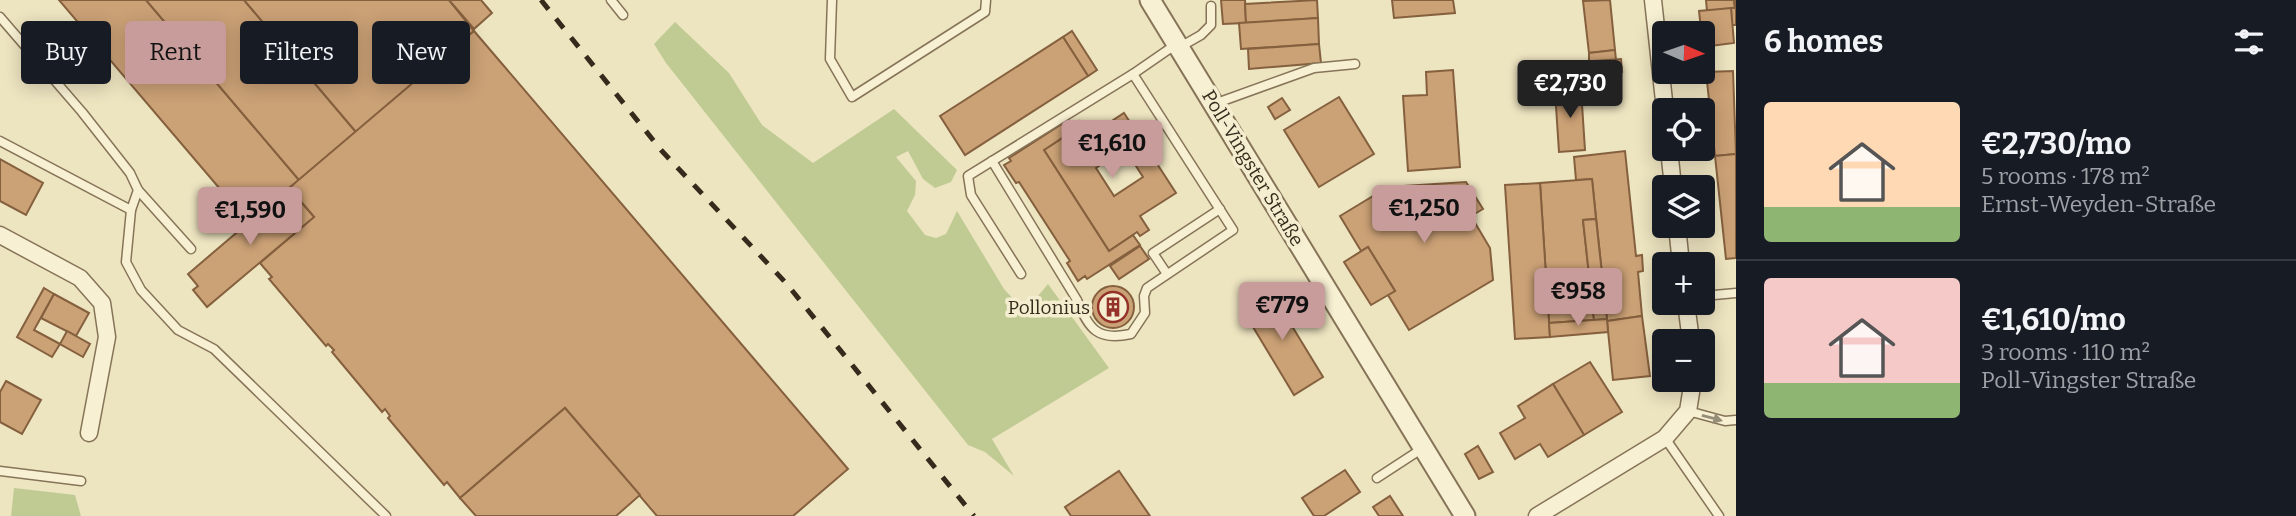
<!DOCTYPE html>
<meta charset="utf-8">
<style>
:root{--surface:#171b24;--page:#20242c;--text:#f1f3f6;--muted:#9ea1a6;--line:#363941;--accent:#c79c9a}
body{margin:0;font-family:Bitter,serif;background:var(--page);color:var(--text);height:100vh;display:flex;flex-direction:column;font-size:26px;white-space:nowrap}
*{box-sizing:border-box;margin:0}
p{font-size:23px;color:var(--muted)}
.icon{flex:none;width:38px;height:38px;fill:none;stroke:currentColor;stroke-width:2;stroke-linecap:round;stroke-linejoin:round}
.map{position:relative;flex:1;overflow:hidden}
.panel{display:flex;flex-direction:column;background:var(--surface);width:560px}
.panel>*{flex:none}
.banner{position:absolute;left:21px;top:21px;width:665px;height:63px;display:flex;gap:14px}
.needle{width:46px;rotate:92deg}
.fabs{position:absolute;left:1652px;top:21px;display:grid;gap:14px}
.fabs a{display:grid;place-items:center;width:63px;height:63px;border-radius:7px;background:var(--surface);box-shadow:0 4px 18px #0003;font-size:35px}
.price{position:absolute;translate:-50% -60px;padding:0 16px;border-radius:7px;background:var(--accent);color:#111;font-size:23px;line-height:46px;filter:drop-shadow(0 2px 4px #0008)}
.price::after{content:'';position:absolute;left:50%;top:42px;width:21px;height:16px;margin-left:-10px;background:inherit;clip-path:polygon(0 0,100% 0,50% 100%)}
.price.active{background:#222;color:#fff}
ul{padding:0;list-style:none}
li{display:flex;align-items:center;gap:21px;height:175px;padding:0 28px}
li+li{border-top:2px solid var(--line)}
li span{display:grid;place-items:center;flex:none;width:196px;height:140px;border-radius:7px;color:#555}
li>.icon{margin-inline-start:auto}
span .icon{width:84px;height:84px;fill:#fffc;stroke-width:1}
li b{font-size:30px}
h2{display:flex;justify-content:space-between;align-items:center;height:84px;padding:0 28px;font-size:30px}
.pill{padding:0 24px;border-radius:7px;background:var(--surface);box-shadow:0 4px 18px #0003;font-size:24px;line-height:63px}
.pill.active{background:var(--accent);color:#111}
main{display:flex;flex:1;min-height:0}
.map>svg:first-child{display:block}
</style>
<main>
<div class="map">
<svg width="1736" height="516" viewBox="0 0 1736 516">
<rect width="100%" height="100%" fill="#ede4c0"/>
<!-- green -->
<g fill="#c0cb94">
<path d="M675,22L729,73L762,125L813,163L894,109L957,170L951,182L935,188L923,179L908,151L896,157L916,181L915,195L907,211L925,235L936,238L946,234L957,211L1004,289L1016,302H1033L1048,284L1109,368L992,439L1014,476L985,452L968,445L666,63L654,44Z"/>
<path d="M14,488L75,495L81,516H11Z"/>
</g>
<!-- building -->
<g fill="#cba176" stroke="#85603e" stroke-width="2" fill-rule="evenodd">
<path d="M59,0H146L299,180L249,223Z"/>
<path d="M146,0H244L356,132L299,180Z"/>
<path d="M244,0H449L474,31L356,132Z"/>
<path d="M449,0H481L492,13L474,29Z"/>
<path d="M1221,0H1245L1246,23L1223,24Z"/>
<path d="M1317,0L1318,18L1246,23L1245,4Z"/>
<path d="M1392,0H1453L1455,13L1394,18Z"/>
<path d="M1610,0L1615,50L1589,53L1583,1Z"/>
<path d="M1706,0H1734L1735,8L1707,11Z"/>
<path d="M1734,0H1736V25H1732L1731,8H1735Z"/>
<path d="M1731,8L1734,43L1703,47L1699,11Z"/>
<path d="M1318,18L1319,44L1241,49L1239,23Z"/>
<path d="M474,31L848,469L793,516H657L565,408L460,498L447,482L444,485L388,418L390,416L385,409L382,412L332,352L334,350L328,344L326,346L269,279L272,277L260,263L314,217L289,188Z"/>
<path d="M1072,31L1097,70L1088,76L1063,37Z"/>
<path d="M1063,37L1088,76L965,155L940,116Z"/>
<path d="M1319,44L1321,63L1249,69L1248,49Z"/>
<path d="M1615,50L1616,60L1589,62V53Z"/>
<path d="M1621,59L1622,72L1582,75L1581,62Z"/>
<path d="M1571,62L1572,75L1545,77L1544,64Z"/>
<path d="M1453,70L1460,167L1408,171L1403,96L1427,95L1426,72Z"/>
<path d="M1733,71L1736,154L1715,156L1706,72Z"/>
<path d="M1581,89L1585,150L1559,152L1555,91Z"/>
<path d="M1339,97L1374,154L1319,187L1284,130Z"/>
<path d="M1282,98L1290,110L1275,119L1268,107Z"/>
<path d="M1124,113L1176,193L1140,216L1149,230L1140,236L1137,232L1109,251L1044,150L1072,132L1086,153L1095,146L1089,136ZM1125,149L1143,177L1114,196L1096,168Z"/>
<path d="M1079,121L1095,146L1086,153L1070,128Z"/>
<path d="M1062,124L1068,134L1044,150L1109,251L1133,235L1140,245L1087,279L1085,276L1078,281L1067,263L1070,261L1019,182L1016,183L1004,165L1011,161L1009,158Z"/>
<path d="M1625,151L1636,256L1642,255L1643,271L1638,272L1642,316L1607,321L1592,179L1576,180L1574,157Z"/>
<path d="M1736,154V258L1726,259L1715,156Z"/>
<path d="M0,159L43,183L26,215L0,201Z"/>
<path d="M1592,179L1596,219L1583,220L1594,320L1549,323L1540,183Z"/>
<path d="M1466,182L1483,209L1471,216L1490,248L1493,280L1409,330L1388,295L1395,291L1368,247L1361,251L1340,216L1388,187Z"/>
<path d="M1540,183L1550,337L1515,339L1505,185Z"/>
<path d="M289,188L314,217L207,307L193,290L198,286L188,274Z"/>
<path d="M1596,219L1607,319L1594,320L1583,220Z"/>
<path d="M1140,246L1149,259L1119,279L1110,266Z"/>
<path d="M1368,247L1395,291L1371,305L1344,262Z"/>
<circle cx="1113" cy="307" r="21"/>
<path d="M44,288L54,294L34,330L60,344L52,357L17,337Z"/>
<path d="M1270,290L1323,377L1294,395L1241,307Z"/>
<path d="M54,294L89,313L76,336L41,318Z"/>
<path d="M1642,316L1650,376L1613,380L1607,321Z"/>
<path d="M1607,319L1608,332L1550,337L1549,323Z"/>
<path d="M67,331L90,344L83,357L60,344Z"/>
<path d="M1590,362L1622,412L1584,435L1553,384Z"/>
<path d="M6,381L41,400L22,434L0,422V392Z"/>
<path d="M1553,384L1584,435L1548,457L1540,444L1515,459L1500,433L1525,418L1518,406Z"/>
<path d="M565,408L640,495L616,516H476L460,498Z"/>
<path d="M1478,446L1493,472L1479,479L1465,454Z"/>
<path d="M1345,470L1360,492L1324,516H1314L1302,498Z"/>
<path d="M1119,471L1150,516H1071L1065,507Z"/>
<path d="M1390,496L1403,516H1379L1373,507Z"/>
</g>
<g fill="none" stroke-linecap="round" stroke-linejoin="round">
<!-- service casing -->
<g stroke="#867458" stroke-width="11">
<g id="service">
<path d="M611,0L623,15"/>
<path d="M832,0L830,59L852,97L985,12L986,0"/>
<path d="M0,17L82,112L130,173L138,190L191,249"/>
<path d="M1180,47L1201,35L1211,25V6"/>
<path d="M1214,104L1314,68L1355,64"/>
<path d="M0,141L131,210"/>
<path d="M992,161L1077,300C1089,330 1098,341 1131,334L1145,313L1144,296L1147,288L1233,230L1133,74L1175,45"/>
<path d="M138,190L131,210L126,262L141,290L178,330L214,349L386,516"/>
<path d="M1021,274L971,195L968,176L1133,74"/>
<path d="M1167,274L1153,253L1220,209"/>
<path d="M1703,296L1736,293"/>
<path d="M1688,411L1725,421L1736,420"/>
<path d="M1665,438L1719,516"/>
<path d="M0,471L81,481"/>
<path d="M1377,478L1423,448"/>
</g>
</g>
<!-- minor casing -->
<g stroke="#867458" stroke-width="19">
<g id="minor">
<path d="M1653,0L1665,110"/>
<path d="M1669,149L1673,187"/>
<path d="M1677,226L1681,264"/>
<path d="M0,235L80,278L102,303L107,337L89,433"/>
<path d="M1686,303L1691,341"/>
<path d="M1537,516L1665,438L1688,411L1693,380"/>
</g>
</g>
<!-- tertiary casing -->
<g stroke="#867458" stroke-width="23">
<path id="tertiary" d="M1150,0L1465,516"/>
</g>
<!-- service -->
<use href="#service" stroke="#f8f0d3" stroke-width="8"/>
<!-- minor -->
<use href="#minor" stroke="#f8f0d3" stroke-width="16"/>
<!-- tertiary -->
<use href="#tertiary" stroke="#f8f0d3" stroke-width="19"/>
<!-- rail -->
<path stroke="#352b1c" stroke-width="5" stroke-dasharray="12 12" stroke-linecap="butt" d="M541,0L661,150L786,283L974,516"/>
</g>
<!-- one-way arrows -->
<defs><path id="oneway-solid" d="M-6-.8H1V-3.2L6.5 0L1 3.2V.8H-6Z" transform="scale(1.75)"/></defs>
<use fill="#968e78" href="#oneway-solid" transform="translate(1712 418) rotate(15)"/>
<!-- icons -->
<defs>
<g id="building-ring" transform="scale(1.575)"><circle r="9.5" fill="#f5edcf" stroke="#943129" stroke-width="1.5"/><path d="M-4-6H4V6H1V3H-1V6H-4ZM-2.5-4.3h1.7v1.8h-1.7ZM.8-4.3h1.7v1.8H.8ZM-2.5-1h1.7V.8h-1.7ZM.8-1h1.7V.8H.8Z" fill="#943129"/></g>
</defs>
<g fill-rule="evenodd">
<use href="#building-ring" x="1113" y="307"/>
</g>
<g text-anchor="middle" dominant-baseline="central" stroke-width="7" stroke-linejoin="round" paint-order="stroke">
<!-- street labels -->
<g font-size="19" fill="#352b1c" stroke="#f5edcf">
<text transform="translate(1253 168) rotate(59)">Poll-Vingster Straße</text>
</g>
<!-- poi labels -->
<g font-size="19" fill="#352b1c" stroke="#f5edcf" text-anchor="end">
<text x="1090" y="307">Pollonius</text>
</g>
</g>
</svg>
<div class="fabs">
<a><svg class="needle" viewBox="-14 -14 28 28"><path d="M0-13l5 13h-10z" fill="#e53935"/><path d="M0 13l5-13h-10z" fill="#9ea1a6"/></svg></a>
<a><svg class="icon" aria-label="locate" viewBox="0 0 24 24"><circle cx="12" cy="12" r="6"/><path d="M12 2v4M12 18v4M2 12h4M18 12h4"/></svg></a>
<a><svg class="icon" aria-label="layers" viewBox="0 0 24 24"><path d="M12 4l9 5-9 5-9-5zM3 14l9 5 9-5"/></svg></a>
<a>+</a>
<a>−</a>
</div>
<b class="price active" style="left:1570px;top:120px">€2,730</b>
<b class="price" style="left:1112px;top:180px">€1,610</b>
<b class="price" style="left:1424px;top:245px">€1,250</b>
<b class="price" style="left:250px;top:247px">€1,590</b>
<b class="price" style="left:1578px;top:328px">€958</b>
<b class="price" style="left:1282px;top:342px">€779</b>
<div class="banner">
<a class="pill">Buy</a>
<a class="pill active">Rent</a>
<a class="pill">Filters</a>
<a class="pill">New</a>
</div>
</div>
<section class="panel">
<h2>6 homes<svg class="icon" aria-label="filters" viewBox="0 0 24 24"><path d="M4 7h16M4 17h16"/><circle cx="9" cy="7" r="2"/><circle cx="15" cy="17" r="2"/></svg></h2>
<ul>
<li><span style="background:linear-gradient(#ffd9b3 75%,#8fb573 0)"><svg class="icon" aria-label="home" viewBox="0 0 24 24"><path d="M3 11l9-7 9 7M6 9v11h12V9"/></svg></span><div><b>€2,730/mo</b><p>5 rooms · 178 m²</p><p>Ernst-Weyden-Straße</p></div></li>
<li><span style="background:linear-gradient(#f6c9c9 75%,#8fb573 0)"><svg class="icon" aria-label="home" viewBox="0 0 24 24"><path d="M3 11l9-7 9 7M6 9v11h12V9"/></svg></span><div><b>€1,610/mo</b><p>3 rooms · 110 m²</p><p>Poll-Vingster Straße</p></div></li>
</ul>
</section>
</main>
